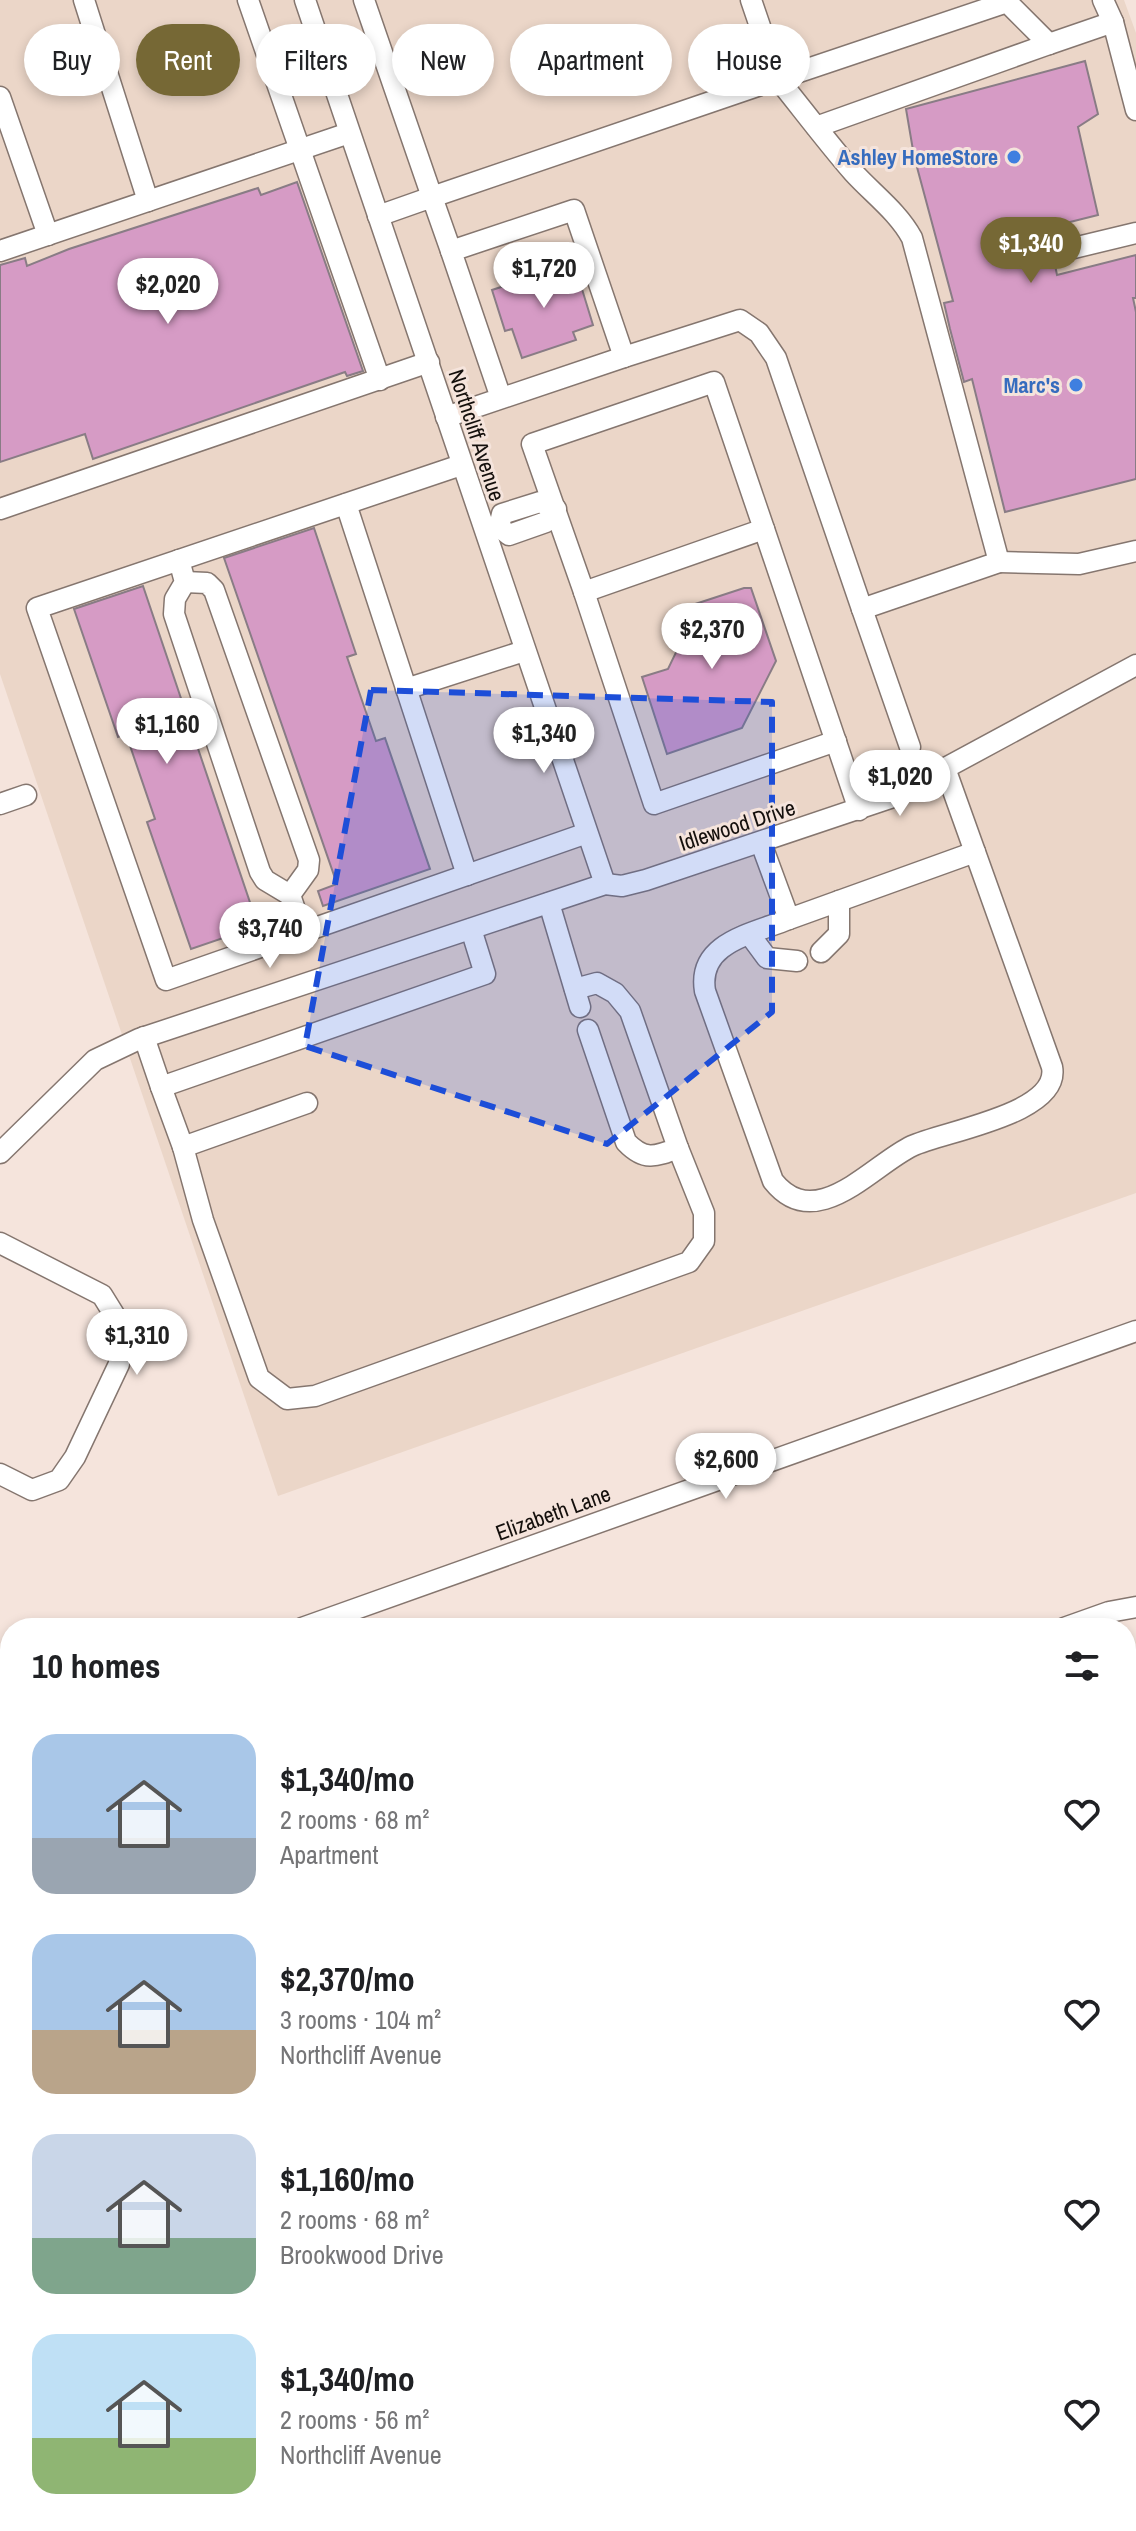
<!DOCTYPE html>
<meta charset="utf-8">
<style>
:root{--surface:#fff;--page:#f6f6f6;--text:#202124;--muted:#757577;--accent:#766835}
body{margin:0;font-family:"Archivo Narrow",sans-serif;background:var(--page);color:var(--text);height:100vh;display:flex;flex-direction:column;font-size:30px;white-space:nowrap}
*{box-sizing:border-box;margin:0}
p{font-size:26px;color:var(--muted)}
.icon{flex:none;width:44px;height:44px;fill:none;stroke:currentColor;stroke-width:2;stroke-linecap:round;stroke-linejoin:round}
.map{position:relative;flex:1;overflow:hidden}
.sheet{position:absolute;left:0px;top:1618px;width:1136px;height:914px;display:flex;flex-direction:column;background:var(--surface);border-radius:32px 32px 0 0;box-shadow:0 4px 12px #0003}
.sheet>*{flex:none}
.guide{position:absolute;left:24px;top:24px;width:1088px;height:72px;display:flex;gap:16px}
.price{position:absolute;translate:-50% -68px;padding:0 18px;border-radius:28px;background:#fff;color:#222;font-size:26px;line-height:52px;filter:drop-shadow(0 2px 4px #0008)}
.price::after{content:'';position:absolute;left:50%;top:48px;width:24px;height:18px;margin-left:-12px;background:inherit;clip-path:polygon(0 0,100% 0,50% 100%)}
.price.current{background:var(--accent);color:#fff}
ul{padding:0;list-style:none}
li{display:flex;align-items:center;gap:24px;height:200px;padding:0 32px}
li span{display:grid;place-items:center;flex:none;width:224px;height:160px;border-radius:24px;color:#555}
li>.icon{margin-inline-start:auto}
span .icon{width:96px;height:96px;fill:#fffc;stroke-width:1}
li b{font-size:34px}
h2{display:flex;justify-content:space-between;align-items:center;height:96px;padding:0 32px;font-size:34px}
.tag{padding:0 28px;border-radius:36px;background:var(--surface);box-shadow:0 4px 12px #0003;font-size:28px;line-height:72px}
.tag.current{background:var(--accent);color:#fff}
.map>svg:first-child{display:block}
</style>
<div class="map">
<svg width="1136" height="2531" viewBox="0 0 1136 2531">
<rect width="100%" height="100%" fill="#f5e4dc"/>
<!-- commercial -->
<path fill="#ebd6c8" d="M0,0H1124L1136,33V1193L278,1496L0,674Z"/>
<!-- green -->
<path fill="#e5a889" d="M1136,2298V2531H627L623,2522H1126V2302Z"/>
<!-- building -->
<g fill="#d69bc5" stroke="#897c85" stroke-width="2">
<path d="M1085,61L1098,114L1078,127L1098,215L1046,228L1049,242L1044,254L1055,265L1057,275L1136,255V298H1133L1136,312V479L1005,512L972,379L964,382L950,329L944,303L953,301L914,156L906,109Z"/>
<path d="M297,182L363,371L347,376L345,372L93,459L85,434L0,462V265L25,258L27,266L69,249L258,188L261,195Z"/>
<path d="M574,263L593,325L573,332L576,340L522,358L512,329L505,331L492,290Z"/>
<path d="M314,528L356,654L347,657L376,741L385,738L430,869L323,906L318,891L337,884L224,558Z"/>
<path d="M143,586L258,926L191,949L147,822L155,819L126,734L118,737L74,609Z"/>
<path d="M744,588H751L776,661L742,728L667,754L642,677L668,669L683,638L674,611Z"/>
</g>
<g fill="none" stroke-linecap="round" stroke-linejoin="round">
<!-- minor casing -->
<g stroke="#85766f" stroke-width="23">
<g id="minor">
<path d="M84,0L148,201"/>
<path d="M248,0L380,380"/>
<path d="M305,0L605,884"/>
<path d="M364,0L432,197L778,79L751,0"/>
<path d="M1103,0L1113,22"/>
<path d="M1049,44L1113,22L1136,110"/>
<path d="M0,97L48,235"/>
<path d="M816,127L1049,44L1007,2L778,79C803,110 827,142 853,172C873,194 898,212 912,238L999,562L862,609L910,747"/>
<path d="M378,216L432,197L451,251"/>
<path d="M0,251L349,133"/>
<path d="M1057,252L1136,233"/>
<path d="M624,357L740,320L759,333L776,358L862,609"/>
<path d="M714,382L764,529L584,592L532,444Z"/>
<path d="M446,417C505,397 564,377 624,357L574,210L451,251L501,398"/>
<path d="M461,465L37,608L166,980L587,833"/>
<path d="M540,502L556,509L546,522L509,535L499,527L502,514Z"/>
<path d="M346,504L467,875"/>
<path d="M0,509L429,362"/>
<path d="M764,529L859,810"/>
<path d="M179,560L185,582L175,599L174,614L260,872L265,880L290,895L303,933"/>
<path d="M999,562L1079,564L1136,551"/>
<path d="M185,582L207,583L214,590L309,860L308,870L290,895"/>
<path d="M584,592L654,804L836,741"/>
<path d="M406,689L524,651"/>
<path d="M0,804L26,795"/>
<path d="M761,843L789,919C753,934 697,942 705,991L773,1181C816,1235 872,1165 912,1146C944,1131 1061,1114 1052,1067L946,771"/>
<path d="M549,903L580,1007"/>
<path d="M789,919L975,852"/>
<path d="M750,935L767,958L797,961"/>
<path d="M821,952L839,934V901"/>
<path d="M575,989L597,983L615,993L630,1011L678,1148C655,1157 644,1161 626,1142L588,1030"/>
<path d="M144,1037L161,1087L485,974L471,929"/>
<path d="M161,1087L183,1147L307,1103"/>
<path d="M183,1147L203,1220L259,1378L287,1399L315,1396L689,1262L704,1241V1213L678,1148"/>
<path d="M0,1153L95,1060L139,1039L605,884L622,886L646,880L890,798L1136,665"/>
<path d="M0,1243L102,1295L120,1324L119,1364L75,1457L59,1480L32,1490L0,1474"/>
<path d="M302,1628L1136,1331"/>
<path d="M1064,1628L1109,1612L1136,1607"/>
<path d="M0,1735L10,1732"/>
<path d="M1126,1881H1136"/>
<path d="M0,2003L10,1999"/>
<path d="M1126,2158L1136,2155"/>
<path d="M0,2281L10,2277"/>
<path d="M69,2531L94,2522"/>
</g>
</g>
<!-- path -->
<g stroke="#958983" stroke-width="3" stroke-dasharray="6 6" stroke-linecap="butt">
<path d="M1126,2376L1136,2371"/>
<path d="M631,2522L636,2531"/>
<path d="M920,2531L924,2522"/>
</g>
<!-- minor -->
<use href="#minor" stroke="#fff" stroke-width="20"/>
</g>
<!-- marked area -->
<path fill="#1d4ed8" fill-opacity="0.2" stroke="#1d4ed8" stroke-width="6" stroke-dasharray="16 10" stroke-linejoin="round" d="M371,690L772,702V1012L607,1144L305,1046Z"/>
<!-- markers -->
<g fill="#3f7fe0" stroke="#f5e4dc" stroke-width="3">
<circle cx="1014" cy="157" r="8"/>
<circle cx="1076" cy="385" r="8"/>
</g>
<g text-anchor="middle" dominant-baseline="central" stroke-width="6" stroke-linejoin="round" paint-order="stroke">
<!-- shop labels -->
<g font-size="22" font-weight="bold" fill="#366cbe" stroke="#f5e4dc" text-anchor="end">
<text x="998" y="157">Ashley HomeStore</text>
<text x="1060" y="385">Marc's</text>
</g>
<!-- street labels -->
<g font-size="22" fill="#140f0c" stroke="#f5e4dc">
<text transform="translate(477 435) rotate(72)">Northcliff Avenue</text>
<text transform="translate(737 825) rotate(-18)">Idlewood Drive</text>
<text transform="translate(553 1513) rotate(-20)">Elizabeth Lane</text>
</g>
</g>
</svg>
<b class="price current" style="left:1031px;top:285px">$1,340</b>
<b class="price" style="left:544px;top:310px">$1,720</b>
<b class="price" style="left:168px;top:326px">$2,020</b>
<b class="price" style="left:712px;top:671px">$2,370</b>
<b class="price" style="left:167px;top:766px">$1,160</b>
<b class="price" style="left:544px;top:775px">$1,340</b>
<b class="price" style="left:900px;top:818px">$1,020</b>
<b class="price" style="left:270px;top:970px">$3,740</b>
<b class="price" style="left:137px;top:1377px">$1,310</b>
<b class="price" style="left:726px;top:1501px">$2,600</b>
<div class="guide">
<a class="tag">Buy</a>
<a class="tag current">Rent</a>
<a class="tag">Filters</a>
<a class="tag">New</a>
<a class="tag">Apartment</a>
<a class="tag">House</a>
</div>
<section class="sheet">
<h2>10 homes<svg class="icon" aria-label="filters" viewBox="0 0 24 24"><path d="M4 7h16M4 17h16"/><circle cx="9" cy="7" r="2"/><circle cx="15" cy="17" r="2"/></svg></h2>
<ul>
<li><span style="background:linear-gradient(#a9c7e8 65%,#9aa5b1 0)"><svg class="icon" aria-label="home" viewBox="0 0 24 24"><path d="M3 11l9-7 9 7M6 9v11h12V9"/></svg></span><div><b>$1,340/mo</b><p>2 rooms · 68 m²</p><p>Apartment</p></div><svg class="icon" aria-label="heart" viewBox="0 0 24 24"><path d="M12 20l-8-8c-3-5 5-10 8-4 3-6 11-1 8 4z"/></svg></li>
<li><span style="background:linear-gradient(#a9c7e8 60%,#b9a48a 0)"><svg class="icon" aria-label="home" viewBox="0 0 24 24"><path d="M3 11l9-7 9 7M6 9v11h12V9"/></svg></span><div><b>$2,370/mo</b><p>3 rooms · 104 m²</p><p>Northcliff Avenue</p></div><svg class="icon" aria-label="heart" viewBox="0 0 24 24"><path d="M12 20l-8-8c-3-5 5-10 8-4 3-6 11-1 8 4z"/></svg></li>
<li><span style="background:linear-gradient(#c9d6e8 65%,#7fa58c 0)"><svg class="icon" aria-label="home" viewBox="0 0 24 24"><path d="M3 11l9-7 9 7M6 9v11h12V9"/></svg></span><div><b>$1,160/mo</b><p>2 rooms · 68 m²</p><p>Brookwood Drive</p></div><svg class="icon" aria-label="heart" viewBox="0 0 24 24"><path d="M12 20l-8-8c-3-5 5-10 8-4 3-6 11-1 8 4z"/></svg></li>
<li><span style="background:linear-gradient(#bfe0f5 65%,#8fb573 0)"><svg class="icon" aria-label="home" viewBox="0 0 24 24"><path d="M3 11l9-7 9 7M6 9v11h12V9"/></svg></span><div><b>$1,340/mo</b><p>2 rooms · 56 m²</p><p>Northcliff Avenue</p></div><svg class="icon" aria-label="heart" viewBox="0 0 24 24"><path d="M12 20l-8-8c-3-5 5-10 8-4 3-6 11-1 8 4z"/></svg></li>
</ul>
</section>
</div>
